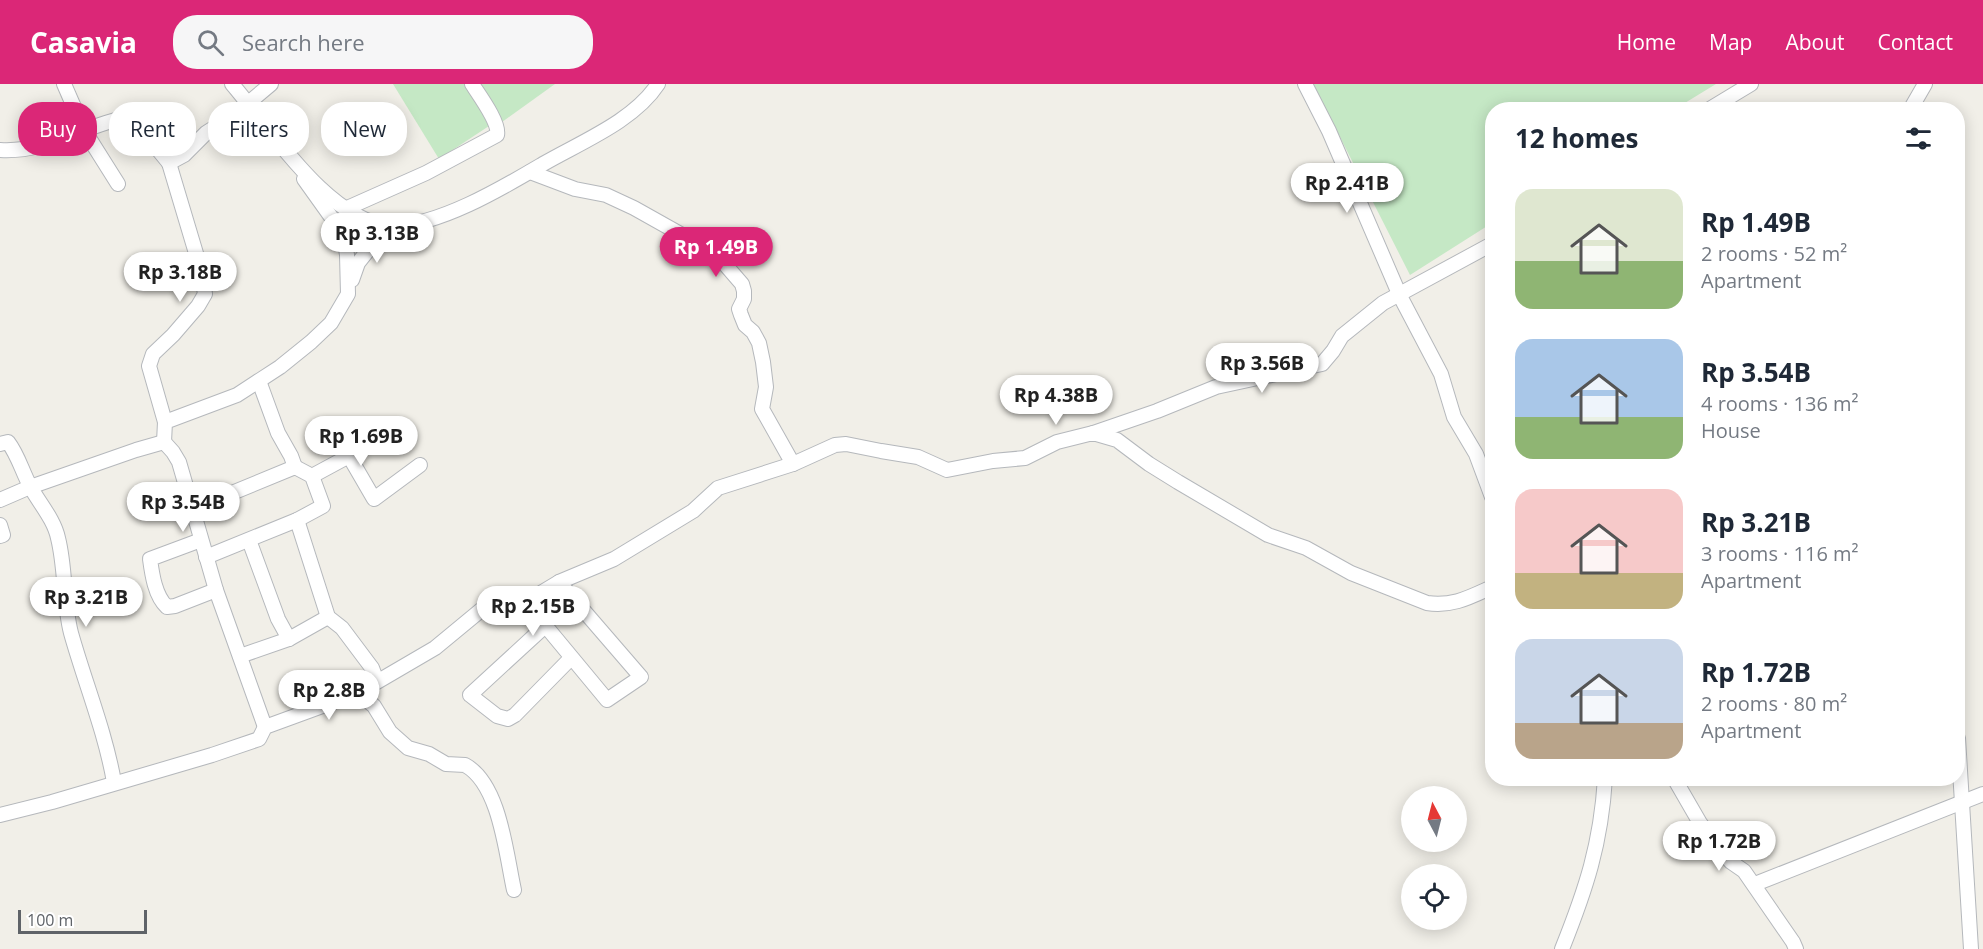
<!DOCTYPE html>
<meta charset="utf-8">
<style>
:root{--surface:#fff;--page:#f6f6f7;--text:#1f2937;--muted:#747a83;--accent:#db2777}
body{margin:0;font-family:"Open Sans",sans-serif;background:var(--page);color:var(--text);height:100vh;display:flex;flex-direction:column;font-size:22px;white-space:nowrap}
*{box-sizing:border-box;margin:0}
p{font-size:20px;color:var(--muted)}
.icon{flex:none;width:33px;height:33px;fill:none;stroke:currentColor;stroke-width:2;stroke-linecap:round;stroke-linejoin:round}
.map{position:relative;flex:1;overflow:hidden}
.panel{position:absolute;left:1485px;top:18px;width:480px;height:684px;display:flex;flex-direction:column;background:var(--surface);border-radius:24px;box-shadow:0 3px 15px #0003}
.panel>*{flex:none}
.top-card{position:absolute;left:18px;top:18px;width:570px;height:54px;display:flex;gap:12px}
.needle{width:39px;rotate:353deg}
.fabs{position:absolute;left:1401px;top:702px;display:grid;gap:12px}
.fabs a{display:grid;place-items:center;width:66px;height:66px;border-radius:50%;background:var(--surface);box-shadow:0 3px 15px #0003;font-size:30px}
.scale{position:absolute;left:18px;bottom:15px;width:129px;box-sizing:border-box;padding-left:6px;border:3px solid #5f6368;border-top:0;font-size:16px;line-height:21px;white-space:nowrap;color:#5f6368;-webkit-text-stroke:4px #fff;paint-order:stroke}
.price{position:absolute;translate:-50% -51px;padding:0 14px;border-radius:21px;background:#fff;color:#222;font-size:20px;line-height:39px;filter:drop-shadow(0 2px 3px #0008)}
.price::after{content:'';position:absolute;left:50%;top:36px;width:18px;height:14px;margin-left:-9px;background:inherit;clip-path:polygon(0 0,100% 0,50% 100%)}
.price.selected{background:var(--accent);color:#fff}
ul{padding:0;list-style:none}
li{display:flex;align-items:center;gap:18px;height:150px;padding:0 30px}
li span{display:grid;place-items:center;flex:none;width:168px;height:120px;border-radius:18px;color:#555}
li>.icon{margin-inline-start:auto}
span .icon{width:72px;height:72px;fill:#fffc;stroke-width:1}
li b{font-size:26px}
h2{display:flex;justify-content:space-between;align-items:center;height:72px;padding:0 30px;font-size:26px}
.tag{padding:0 21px;border-radius:24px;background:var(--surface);box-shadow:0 3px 15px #0003;font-size:21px;line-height:54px}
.tag.selected{background:var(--accent);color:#fff}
header{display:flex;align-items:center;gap:36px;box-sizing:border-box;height:84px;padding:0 30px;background:var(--accent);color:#fff}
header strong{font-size:28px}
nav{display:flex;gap:33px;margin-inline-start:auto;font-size:21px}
.search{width:420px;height:54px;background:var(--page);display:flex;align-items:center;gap:15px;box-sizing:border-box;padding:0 21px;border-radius:24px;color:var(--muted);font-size:22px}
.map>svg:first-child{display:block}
</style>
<header>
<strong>Casavia</strong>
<div class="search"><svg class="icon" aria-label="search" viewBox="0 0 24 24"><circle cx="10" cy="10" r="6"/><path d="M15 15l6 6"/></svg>Search here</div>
<nav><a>Home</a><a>Map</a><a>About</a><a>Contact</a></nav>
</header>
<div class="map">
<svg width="1983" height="865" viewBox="0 0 1983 865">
<rect width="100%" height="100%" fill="#f1efe8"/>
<!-- grass -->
<g fill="#c5e8c5">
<path d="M393,0H466L492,40L439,75Z"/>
<path d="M478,0H555L502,38Z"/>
<path d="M1313,0H1716L1675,25L1492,26V139L1410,191Z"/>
</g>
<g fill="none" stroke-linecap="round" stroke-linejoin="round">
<!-- minor casing -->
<g stroke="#b5b8bc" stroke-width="16">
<g id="minor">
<path d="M64,0L84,46L118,100"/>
<path d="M232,0C269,43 330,140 392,142C439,142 504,103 543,80C581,58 634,37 658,0"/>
<path d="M1305,0L1329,47L1400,212L1441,290L1454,333L1476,370L1492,413"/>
<path d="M1708,26L1751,0"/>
<path d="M1910,26L1925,0"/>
<path d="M0,66C46,69 83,42 127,33L142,46L169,79L184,71L206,49L234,31L271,0"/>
<path d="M530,88L575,105L606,111L634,124L716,170L742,200L744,207V215L739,225L741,231L745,241L753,248L759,259L763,278L766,303L762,325L793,380"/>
<path d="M345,125L426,89L497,51C500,39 479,11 472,0"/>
<path d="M352,196L358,179L388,141"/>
<path d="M259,297L278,349L291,372L295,383"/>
<path d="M165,338L149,282L153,270L173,251L198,222L205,210L201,186L169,79"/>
<path d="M1093,349L1157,327L1216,303L1322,280L1333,267L1342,252L1383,219L1492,160"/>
<path d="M164,358L165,338L237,311L280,283L311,258L331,239L348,210L347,171L344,151L304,95"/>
<path d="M0,360L8,358C18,371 22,387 30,402C39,419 54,435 58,454C66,486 63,518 71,549C85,599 105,647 114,698"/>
<path d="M349,372L374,415L420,381"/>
<path d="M312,392L349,372L390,343"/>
<path d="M0,416L30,403L136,366L164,358L173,368L179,378L216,506L265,643"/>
<path d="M193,425L295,383L312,392L323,422L297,436L206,473"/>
<path d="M297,436L328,533L342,544L372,584L375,592L370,601"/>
<path d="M0,441L3,451L0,452"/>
<path d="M201,456L150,475C152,490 155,512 167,523L175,522L216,506"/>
<path d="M249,456L278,535L289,555"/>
<path d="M520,511L607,616L641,593L559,498"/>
<path d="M545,542L470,611L497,632L508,635L515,631L571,574"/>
<path d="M240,572L289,555L328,533"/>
<path d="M358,609L374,622L390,648L408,664L429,670L446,680L465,681C500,700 506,770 514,806"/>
<path d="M1958,654L1971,865"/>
<path d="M1674,694L1700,739L1720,766L1731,778L1744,787L1793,858L1796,865"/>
<path d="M0,731L52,718L212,671L259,655L265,643L358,609L435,564L481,526L500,516L520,511L539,510L559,498L614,475L693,427L718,404L793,380L835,361L846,360L881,367L918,373L947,386L993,377L1025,374L1057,358L1093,349L1117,356L1149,380L1178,398L1268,451L1306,464L1351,489L1427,519C1452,523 1470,513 1492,503"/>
<path d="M1755,800L1983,710"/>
<path d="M1562,865C1586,805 1601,760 1605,694"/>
</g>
</g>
<!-- minor -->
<use href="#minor" stroke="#fff" stroke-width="14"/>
</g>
</svg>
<div class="fabs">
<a><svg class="needle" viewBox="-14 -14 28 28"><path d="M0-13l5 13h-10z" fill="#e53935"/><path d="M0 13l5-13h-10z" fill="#747a83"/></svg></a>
<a><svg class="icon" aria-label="locate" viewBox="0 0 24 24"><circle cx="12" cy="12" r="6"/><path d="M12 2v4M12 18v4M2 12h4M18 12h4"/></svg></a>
</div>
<div class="scale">100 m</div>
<b class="price" style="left:1347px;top:130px">Rp 2.41B</b>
<b class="price" style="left:377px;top:180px">Rp 3.13B</b>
<b class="price selected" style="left:716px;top:194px">Rp 1.49B</b>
<b class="price" style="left:180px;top:219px">Rp 3.18B</b>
<b class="price" style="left:1262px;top:310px">Rp 3.56B</b>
<b class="price" style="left:1056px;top:342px">Rp 4.38B</b>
<b class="price" style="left:361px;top:383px">Rp 1.69B</b>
<b class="price" style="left:183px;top:449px">Rp 3.54B</b>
<b class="price" style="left:86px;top:544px">Rp 3.21B</b>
<b class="price" style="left:533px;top:553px">Rp 2.15B</b>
<b class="price" style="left:329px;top:637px">Rp 2.8B</b>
<b class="price" style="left:1719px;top:788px">Rp 1.72B</b>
<div class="top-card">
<a class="tag selected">Buy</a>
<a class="tag">Rent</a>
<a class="tag">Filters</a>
<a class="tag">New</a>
</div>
<section class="panel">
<h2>12 homes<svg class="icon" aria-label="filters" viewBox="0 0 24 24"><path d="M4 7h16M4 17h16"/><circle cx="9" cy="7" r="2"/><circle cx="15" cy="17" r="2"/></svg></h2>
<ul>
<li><span style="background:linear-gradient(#dfe7d0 60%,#8fb573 0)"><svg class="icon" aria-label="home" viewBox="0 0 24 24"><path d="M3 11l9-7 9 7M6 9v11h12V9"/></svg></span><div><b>Rp 1.49B</b><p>2 rooms · 52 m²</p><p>Apartment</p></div></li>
<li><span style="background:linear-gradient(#a9c7e8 65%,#8fb573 0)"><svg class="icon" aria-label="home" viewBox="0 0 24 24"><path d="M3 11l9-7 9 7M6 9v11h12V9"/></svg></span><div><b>Rp 3.54B</b><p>4 rooms · 136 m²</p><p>House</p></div></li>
<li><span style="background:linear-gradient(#f6c9c9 70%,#c2b280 0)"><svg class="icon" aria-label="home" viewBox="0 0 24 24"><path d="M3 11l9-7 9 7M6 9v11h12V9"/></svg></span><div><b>Rp 3.21B</b><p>3 rooms · 116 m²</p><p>Apartment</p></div></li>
<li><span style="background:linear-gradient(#c9d6e8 70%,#b9a48a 0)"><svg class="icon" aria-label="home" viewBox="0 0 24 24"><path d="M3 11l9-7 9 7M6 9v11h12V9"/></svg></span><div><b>Rp 1.72B</b><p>2 rooms · 80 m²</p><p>Apartment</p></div></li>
</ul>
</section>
</div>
